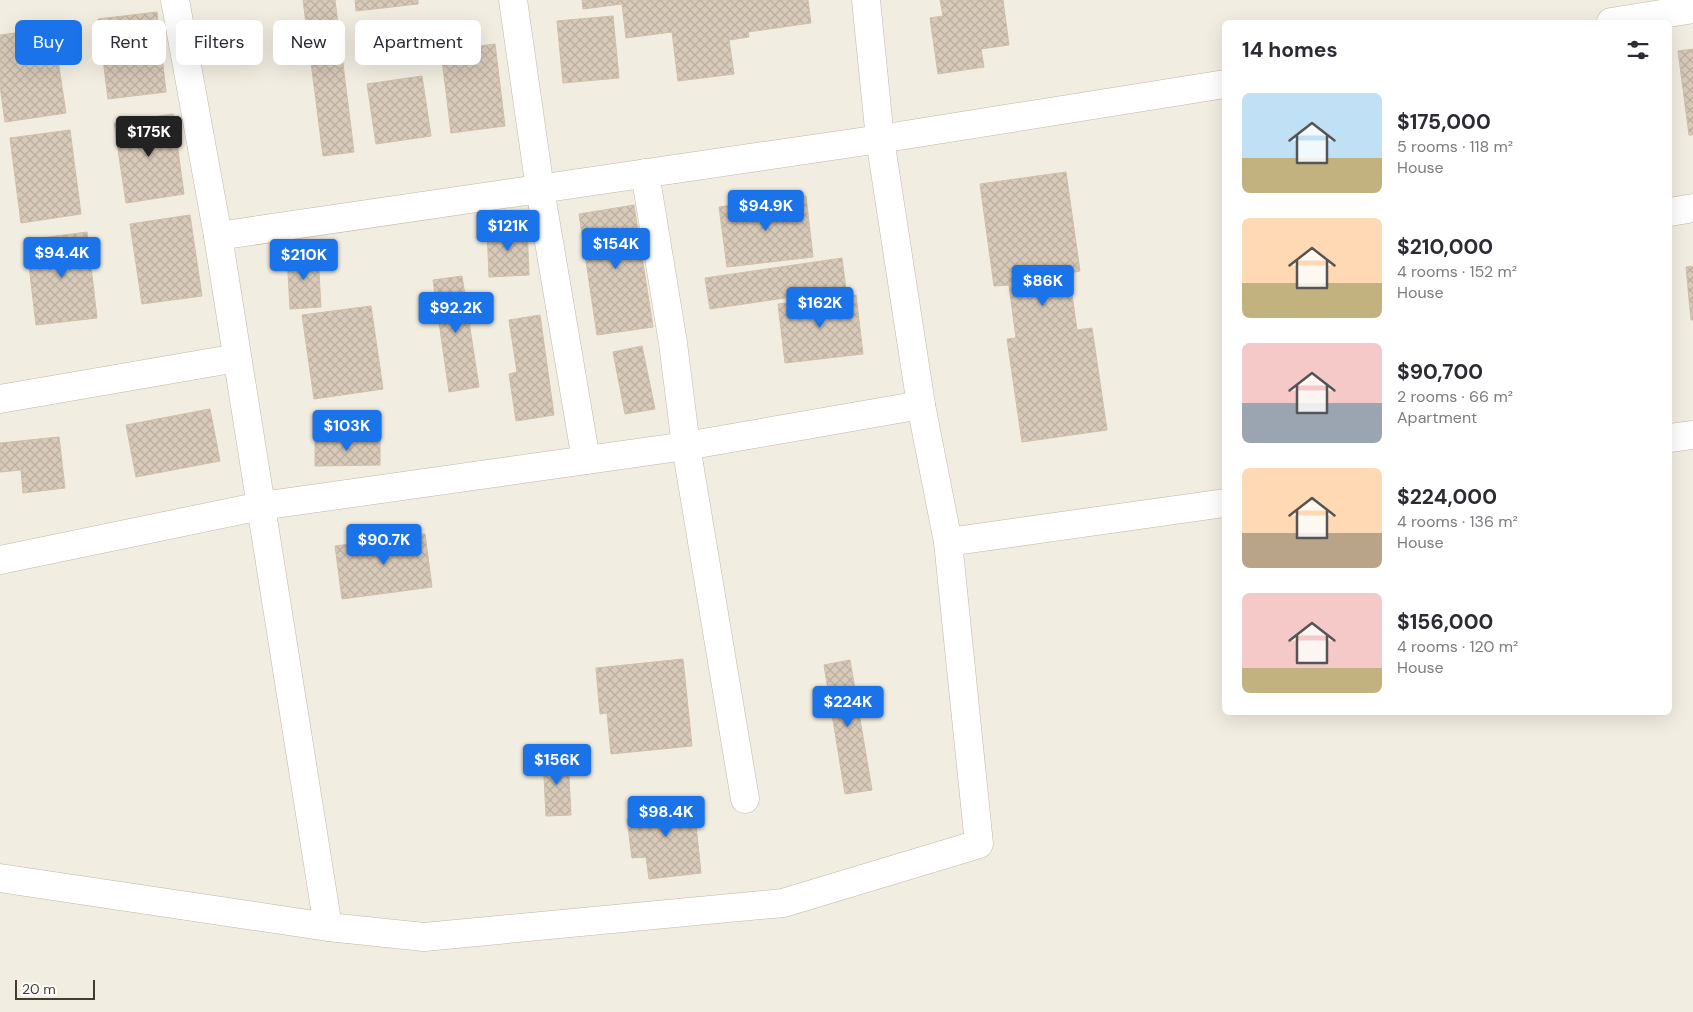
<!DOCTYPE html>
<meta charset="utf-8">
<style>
:root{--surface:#fff;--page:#f2f2f3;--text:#2b2b33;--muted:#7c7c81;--accent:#1a73e8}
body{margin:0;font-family:"DM Sans",sans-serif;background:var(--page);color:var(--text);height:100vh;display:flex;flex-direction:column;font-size:19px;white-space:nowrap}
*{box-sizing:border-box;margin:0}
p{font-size:16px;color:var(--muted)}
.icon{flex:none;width:28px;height:28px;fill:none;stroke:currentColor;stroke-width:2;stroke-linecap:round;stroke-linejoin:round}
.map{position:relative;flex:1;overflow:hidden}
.panel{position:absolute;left:1222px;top:20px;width:450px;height:695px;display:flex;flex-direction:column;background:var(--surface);border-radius:8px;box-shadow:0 5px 20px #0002}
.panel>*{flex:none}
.top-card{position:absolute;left:15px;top:20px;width:475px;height:45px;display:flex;gap:10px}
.scale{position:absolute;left:15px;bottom:12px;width:80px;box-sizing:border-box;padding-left:5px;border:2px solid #443c32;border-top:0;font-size:14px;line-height:18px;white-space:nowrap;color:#443c32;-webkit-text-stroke:4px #fff;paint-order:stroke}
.price{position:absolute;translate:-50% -42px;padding:0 11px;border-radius:5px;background:var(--accent);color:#fff;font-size:16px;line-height:32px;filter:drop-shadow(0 1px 2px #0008)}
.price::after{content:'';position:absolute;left:50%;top:30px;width:15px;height:11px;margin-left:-8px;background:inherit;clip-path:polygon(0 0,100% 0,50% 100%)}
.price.current{background:#222;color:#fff}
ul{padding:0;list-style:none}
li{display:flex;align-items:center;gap:15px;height:125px;padding:0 20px}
li span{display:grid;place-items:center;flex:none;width:140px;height:100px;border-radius:8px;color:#555}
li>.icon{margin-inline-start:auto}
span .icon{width:60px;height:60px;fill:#fffc;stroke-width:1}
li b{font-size:21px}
h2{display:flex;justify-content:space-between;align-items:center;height:60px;padding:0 20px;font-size:21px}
.chip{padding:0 18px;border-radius:8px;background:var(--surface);box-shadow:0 5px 20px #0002;font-size:18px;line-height:45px}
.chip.current{background:var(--accent);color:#fff}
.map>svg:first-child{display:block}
</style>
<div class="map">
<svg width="1693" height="1012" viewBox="0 0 1693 1012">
<defs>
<pattern id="building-cross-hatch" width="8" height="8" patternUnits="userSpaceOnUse" patternTransform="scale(1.25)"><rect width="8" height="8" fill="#d8cab9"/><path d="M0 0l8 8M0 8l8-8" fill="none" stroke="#bbaea0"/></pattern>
</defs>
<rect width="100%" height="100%" fill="#f2ede1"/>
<!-- building -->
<g fill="url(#building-cross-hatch)" stroke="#d0bfa9">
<path d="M303,0H335L354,152L323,156Z"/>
<path d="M355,0H418V4L356,11Z"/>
<path d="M582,0H808L811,23L748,32L749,37L729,40L734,74L678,81L672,32L626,38L622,4L583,9Z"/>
<path d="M940,0H1003L1009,45L981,49L984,67L938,74L930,18L943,16Z"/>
<path d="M157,12L166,92L108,99L98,19Z"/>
<path d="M613,16L619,78L563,83L557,21Z"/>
<path d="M53,28L66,113L5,122L0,86V35Z"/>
<path d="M495,44L505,126L451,133L441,51Z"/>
<path d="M1693,49V135H1689L1678,51Z"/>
<path d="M422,76L431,136L376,144L367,84Z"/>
<path d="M173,114L184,194L126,203L114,123Z"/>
<path d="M70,130L81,214L21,223L10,138Z"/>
<path d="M1066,172L1080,271L1069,273L1077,330L1092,328L1107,430L1022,442L1007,339L1016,338L1009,285L994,286L980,184Z"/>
<path d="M806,196L813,257L727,267L719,207Z"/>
<path d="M634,205L653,327L597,335L579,214Z"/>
<path d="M190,215L202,296L142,304L130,224Z"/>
<path d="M527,227L529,275L489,277L487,228Z"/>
<path d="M87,232L97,318L36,325L26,240Z"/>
<path d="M318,254L321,307L290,309L287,255Z"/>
<path d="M842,258L846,289L710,309L705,278Z"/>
<path d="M1693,266V320H1691L1686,267Z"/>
<path d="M462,276L479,387L449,392L433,280Z"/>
<path d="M856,295L863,354L785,363L778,304Z"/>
<path d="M371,306L383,389L314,399L302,315Z"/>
<path d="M540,315L554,415L516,421L509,374L517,372L509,320Z"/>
<path d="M642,346L655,409L625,414L613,352Z"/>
<path d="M210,409L220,461L136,477L126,425Z"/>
<path d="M59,437L65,488L23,493L21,470L0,472V443Z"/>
<path d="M315,439H380V465L315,466Z"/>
<path d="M425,534L432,587L342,599L335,546Z"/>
<path d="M683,659L692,746L611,754L607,713L600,714L596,668Z"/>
<path d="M850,660L872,790L845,794L824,665Z"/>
<path d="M568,757L571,815L546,816L543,758Z"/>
<path d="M693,797L701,873L649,879L646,857L632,858L627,819L638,817L636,804Z"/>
</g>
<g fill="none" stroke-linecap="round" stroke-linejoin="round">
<!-- minor casing -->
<g stroke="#c1b7a7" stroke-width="29">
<g id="minor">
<path d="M175,0L218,236L328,927"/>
<path d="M513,0L540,189L586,460"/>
<path d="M1611,22L1693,9"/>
<path d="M645,173L673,343L686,446L745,799"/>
<path d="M1670,212L1693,208"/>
<path d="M218,236L880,139L1225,84"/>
<path d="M0,399L237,358"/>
<path d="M1670,438L1693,435"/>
<path d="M948,542L1225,503"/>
<path d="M0,560L261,506L686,446L921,405"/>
<path d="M0,878L328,927L424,937L783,903L979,844L948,542L921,405L880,139L866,0"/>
</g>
</g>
<!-- minor -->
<use href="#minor" stroke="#fff" stroke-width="28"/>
</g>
</svg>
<div class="scale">20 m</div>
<b class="price current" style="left:149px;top:158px">$175K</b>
<b class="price" style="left:766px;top:232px">$94.9K</b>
<b class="price" style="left:508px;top:252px">$121K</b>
<b class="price" style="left:616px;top:270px">$154K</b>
<b class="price" style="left:62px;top:279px">$94.4K</b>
<b class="price" style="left:304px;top:281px">$210K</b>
<b class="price" style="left:1043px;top:307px">$86K</b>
<b class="price" style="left:820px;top:329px">$162K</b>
<b class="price" style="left:456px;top:334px">$92.2K</b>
<b class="price" style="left:347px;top:452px">$103K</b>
<b class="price" style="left:384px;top:566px">$90.7K</b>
<b class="price" style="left:848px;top:728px">$224K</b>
<b class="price" style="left:557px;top:786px">$156K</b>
<b class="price" style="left:666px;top:838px">$98.4K</b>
<div class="top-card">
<a class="chip current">Buy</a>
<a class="chip">Rent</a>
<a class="chip">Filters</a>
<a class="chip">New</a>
<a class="chip">Apartment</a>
</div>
<section class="panel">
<h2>14 homes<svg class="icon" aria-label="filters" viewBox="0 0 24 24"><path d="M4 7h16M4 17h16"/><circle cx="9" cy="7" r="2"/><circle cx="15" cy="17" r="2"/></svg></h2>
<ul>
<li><span style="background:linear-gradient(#bfe0f5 65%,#c2b280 0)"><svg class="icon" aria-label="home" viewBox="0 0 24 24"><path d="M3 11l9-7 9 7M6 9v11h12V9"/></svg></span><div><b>$175,000</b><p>5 rooms · 118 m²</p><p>House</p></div></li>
<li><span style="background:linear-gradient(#ffd9b3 65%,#c2b280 0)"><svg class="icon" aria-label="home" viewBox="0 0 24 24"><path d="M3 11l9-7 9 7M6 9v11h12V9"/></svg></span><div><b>$210,000</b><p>4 rooms · 152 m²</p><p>House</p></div></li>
<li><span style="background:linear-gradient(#f6c9c9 60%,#9aa5b1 0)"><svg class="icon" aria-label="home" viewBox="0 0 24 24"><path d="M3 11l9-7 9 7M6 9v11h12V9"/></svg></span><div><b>$90,700</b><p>2 rooms · 66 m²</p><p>Apartment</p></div></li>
<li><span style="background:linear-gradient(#ffd9b3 65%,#b9a48a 0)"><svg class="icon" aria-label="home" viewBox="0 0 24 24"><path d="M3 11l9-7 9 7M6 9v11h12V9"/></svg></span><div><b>$224,000</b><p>4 rooms · 136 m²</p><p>House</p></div></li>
<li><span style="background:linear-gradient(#f6c9c9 75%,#c2b280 0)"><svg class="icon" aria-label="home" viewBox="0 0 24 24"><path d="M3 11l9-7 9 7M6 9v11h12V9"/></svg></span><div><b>$156,000</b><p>4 rooms · 120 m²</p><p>House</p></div></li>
</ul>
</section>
</div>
